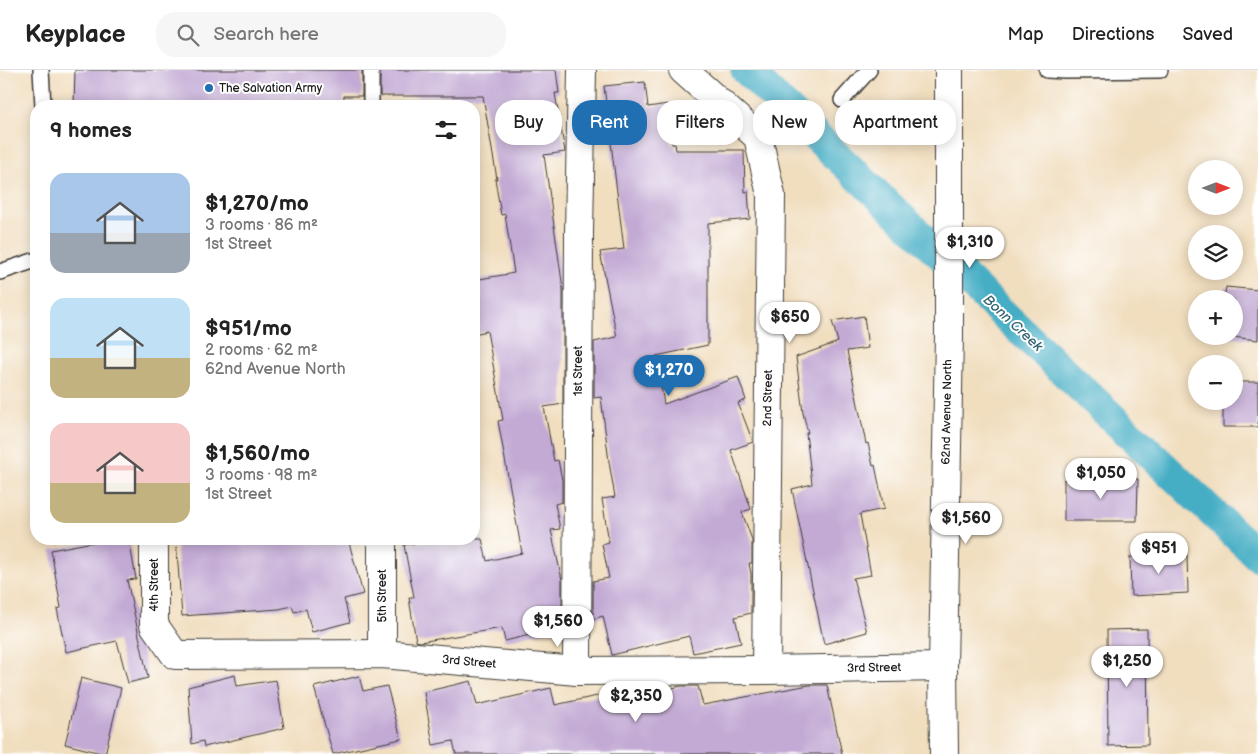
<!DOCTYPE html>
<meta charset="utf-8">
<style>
:root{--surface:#fff;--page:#f6f6f6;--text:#222;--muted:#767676;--line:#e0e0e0;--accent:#1f6fb2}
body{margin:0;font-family:"Balsamiq Sans",sans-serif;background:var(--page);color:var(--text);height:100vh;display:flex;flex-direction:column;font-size:19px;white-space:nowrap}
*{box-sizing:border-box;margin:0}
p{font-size:16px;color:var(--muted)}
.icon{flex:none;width:28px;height:28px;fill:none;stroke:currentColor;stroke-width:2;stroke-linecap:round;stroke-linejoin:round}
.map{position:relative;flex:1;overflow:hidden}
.side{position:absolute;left:30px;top:30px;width:450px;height:445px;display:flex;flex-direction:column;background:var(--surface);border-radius:20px;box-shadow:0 2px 12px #0003}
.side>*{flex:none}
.guide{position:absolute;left:495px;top:30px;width:475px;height:45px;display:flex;gap:10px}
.needle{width:32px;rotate:90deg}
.fabs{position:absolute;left:1188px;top:90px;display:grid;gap:10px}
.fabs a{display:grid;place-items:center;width:55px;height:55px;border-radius:50%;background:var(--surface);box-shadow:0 2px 12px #0003;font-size:25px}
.price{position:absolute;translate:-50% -42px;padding:0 11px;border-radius:18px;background:#fff;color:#222;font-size:16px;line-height:32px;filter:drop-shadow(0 1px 2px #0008)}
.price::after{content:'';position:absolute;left:50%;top:30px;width:15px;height:11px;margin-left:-8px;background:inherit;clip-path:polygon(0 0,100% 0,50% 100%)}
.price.on{background:var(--accent);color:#fff}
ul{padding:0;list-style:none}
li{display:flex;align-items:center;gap:15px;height:125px;padding:0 20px}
li span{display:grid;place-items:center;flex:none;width:140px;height:100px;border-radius:15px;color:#555}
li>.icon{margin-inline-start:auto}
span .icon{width:60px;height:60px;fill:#fffc;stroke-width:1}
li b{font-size:21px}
h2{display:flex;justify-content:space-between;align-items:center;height:60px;padding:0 20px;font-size:21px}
.pill{padding:0 18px;border-radius:20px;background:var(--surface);box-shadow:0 2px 12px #0003;font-size:18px;line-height:45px}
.pill.on{background:var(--accent);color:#fff}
header{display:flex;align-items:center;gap:30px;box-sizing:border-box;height:70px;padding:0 25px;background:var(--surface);border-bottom:1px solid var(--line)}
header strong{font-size:24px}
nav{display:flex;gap:28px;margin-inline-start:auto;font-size:18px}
.search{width:350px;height:45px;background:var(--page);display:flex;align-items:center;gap:12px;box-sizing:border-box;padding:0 18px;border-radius:20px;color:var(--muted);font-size:19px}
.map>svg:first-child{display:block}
</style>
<header>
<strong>Keyplace</strong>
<div class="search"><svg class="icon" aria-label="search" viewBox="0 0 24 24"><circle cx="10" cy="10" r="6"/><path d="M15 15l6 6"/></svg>Search here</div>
<nav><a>Map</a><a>Directions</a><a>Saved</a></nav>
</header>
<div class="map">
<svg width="1258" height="684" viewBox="0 0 1258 684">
<rect width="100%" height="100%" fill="#fff"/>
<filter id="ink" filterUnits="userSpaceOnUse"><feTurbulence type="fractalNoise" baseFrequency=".02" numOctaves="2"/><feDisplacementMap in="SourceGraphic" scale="10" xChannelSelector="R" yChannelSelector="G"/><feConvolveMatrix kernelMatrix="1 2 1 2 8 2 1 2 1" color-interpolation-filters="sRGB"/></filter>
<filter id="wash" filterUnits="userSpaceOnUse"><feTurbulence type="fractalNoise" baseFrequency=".0096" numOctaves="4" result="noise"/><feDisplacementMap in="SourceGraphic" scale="20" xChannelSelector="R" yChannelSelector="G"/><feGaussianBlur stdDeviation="1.12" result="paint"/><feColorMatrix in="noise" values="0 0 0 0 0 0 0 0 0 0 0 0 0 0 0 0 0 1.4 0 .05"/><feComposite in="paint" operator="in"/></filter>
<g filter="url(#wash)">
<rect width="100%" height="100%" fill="#f1debf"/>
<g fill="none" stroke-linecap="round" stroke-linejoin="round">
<!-- canal -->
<path stroke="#45adc4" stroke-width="31" d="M746,0L1258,486"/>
</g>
<g id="blocks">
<!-- building -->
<g fill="#c3aad4">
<path d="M75,0H362V26H344L343,36H74Z"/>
<path d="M380,0H556L559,23H555L565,82L544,85L563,219V334L544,337L554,391L558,390L562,410V432L555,434L560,459L551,460L562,510V557L505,571L502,558L420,572L416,571L409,528L414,527L404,475L439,469H482L487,491L522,483L498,351L503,350L487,261L474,264V210L514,203L505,144L501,145L495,109H497L483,26H380Z"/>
<path d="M645,12L648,37L668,34L672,74H675L676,80H744L745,122L748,121L750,149L708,153V275L656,286L664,334L738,307L746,330L738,333L753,372L731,380L751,439L742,442L752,470V493H749L751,504V543L735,547L741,573L693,583L689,566L612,585L603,546L593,549V511L609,508L602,474L609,472L602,429L615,427L609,392L601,327L594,328V272L617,267L600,182L624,179L604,16Z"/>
<path d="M1226,217L1258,220V270L1223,266H1234V229H1224Z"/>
<path d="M864,246L868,278L847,281L866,374L868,373L873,396L875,395L884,439L860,444L871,505L853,508L867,562L824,574L792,419L812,414L806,363H808L803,343L796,287L838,272L832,251Z"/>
<path d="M1234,312H1258V357H1223V331H1234Z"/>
<path d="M1064,409H1138L1137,451H1064Z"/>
<path d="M109,469H129L136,509L127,510L148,608L128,613L117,571L66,582L57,539L61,538L51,480Z"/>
<path d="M176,469H348L363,524L344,529L350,552L312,562L306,539L294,542L292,536L279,539L182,546Z"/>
<path d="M1187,485L1188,523L1131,526L1130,487Z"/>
<path d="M1147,559L1148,675L1108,676L1107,560Z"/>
<path d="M235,605L237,616L276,610L284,658L204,677L203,671L192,674L188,617Z"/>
<path d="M359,606L363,621L387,616L401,669L333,684L314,617Z"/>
<path d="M81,608L121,618L105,684L65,674Z"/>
<path d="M471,611L477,635L551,618L555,635L611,623L613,632L681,616H698L703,635L809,615H827L842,684H456L453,671L433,675L424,622Z"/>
</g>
</g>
</g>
<g filter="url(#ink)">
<use href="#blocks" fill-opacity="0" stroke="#3c3934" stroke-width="1"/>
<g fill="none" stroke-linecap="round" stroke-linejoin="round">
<!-- service casing -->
<g stroke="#3c3934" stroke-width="18">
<g id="service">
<path d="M41,0L43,36"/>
<path d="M371,0V36"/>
<path d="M1047,0L1066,1L1160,0"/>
<path d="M842,30L869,0"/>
<path d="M0,202L36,190"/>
</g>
</g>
<!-- minor casing -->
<g stroke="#3c3934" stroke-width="30">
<g id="minor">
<path d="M683,0L758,67L771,125L766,600"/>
<path d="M154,469V555L175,585L382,584L577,601L766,600L943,597"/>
<path d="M382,469V584"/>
<path d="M577,601L579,162L582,0"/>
</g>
</g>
<!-- tertiary casing -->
<g stroke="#3c3934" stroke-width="30">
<path id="tertiary" d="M944,684L943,597L949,266V0"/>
</g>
<!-- service -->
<use href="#service" stroke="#fff" stroke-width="15"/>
<!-- minor -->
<use href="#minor" stroke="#fff" stroke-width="28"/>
<!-- tertiary -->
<use href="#tertiary" stroke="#fff" stroke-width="28"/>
</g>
</g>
<!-- markers -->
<circle fill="#1f6fb2" stroke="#fff" stroke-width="2" cx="209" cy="18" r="5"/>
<g text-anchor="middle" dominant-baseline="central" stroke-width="4" stroke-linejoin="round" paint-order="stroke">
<!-- poi labels -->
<g font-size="12" fill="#1c1c1c" stroke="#fff" text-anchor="start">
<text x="219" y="18">The Salvation Army</text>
</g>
<!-- street labels -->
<g font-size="12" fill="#1c1c1c" stroke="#fff">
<text transform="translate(578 301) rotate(-90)">1st Street</text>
<text transform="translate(768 328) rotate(-89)">2nd Street</text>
<text transform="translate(947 342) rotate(-89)">62nd Avenue North</text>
<text transform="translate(154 515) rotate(-90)">4th Street</text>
<text transform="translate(382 526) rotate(-90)">5th Street</text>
<text transform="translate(469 592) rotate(5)">3rd Street</text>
<text transform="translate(874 598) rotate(-1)">3rd Street</text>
</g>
<!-- water labels -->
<g font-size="14" font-style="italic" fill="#306470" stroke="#fff">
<text transform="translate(1013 253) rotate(43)">Bonn Creek</text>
</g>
</g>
</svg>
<div class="fabs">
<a><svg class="needle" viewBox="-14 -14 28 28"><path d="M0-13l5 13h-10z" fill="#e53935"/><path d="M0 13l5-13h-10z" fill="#767676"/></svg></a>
<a><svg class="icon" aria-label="layers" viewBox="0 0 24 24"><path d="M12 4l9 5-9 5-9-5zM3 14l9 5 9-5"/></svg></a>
<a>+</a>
<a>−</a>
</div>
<b class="price" style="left:970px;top:199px">$1,310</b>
<b class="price" style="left:790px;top:274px">$650</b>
<b class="price on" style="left:669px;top:327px">$1,270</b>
<b class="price" style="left:1101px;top:430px">$1,050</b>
<b class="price" style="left:966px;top:475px">$1,560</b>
<b class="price" style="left:1159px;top:505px">$951</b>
<b class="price" style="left:558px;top:578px">$1,560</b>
<b class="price" style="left:1127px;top:618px">$1,250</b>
<b class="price" style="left:636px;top:653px">$2,350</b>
<div class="guide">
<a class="pill">Buy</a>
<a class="pill on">Rent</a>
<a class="pill">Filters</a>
<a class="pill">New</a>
<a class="pill">Apartment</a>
</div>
<section class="side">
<h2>9 homes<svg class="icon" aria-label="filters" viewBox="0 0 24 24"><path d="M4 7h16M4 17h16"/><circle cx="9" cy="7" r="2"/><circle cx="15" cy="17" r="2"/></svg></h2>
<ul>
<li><span style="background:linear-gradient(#a9c7e8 60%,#9aa5b1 0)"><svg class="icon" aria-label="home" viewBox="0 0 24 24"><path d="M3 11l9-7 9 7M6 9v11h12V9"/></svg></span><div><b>$1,270/mo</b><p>3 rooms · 86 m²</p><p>1st Street</p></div></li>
<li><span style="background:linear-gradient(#bfe0f5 60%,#c2b280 0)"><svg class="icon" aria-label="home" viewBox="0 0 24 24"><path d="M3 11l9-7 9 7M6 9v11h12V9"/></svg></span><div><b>$951/mo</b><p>2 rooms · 62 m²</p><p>62nd Avenue North</p></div></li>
<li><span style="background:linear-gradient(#f6c9c9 60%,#c2b280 0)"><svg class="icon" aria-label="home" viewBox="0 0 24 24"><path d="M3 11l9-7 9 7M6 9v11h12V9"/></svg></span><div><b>$1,560/mo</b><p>3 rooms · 98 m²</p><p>1st Street</p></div></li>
</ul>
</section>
</div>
